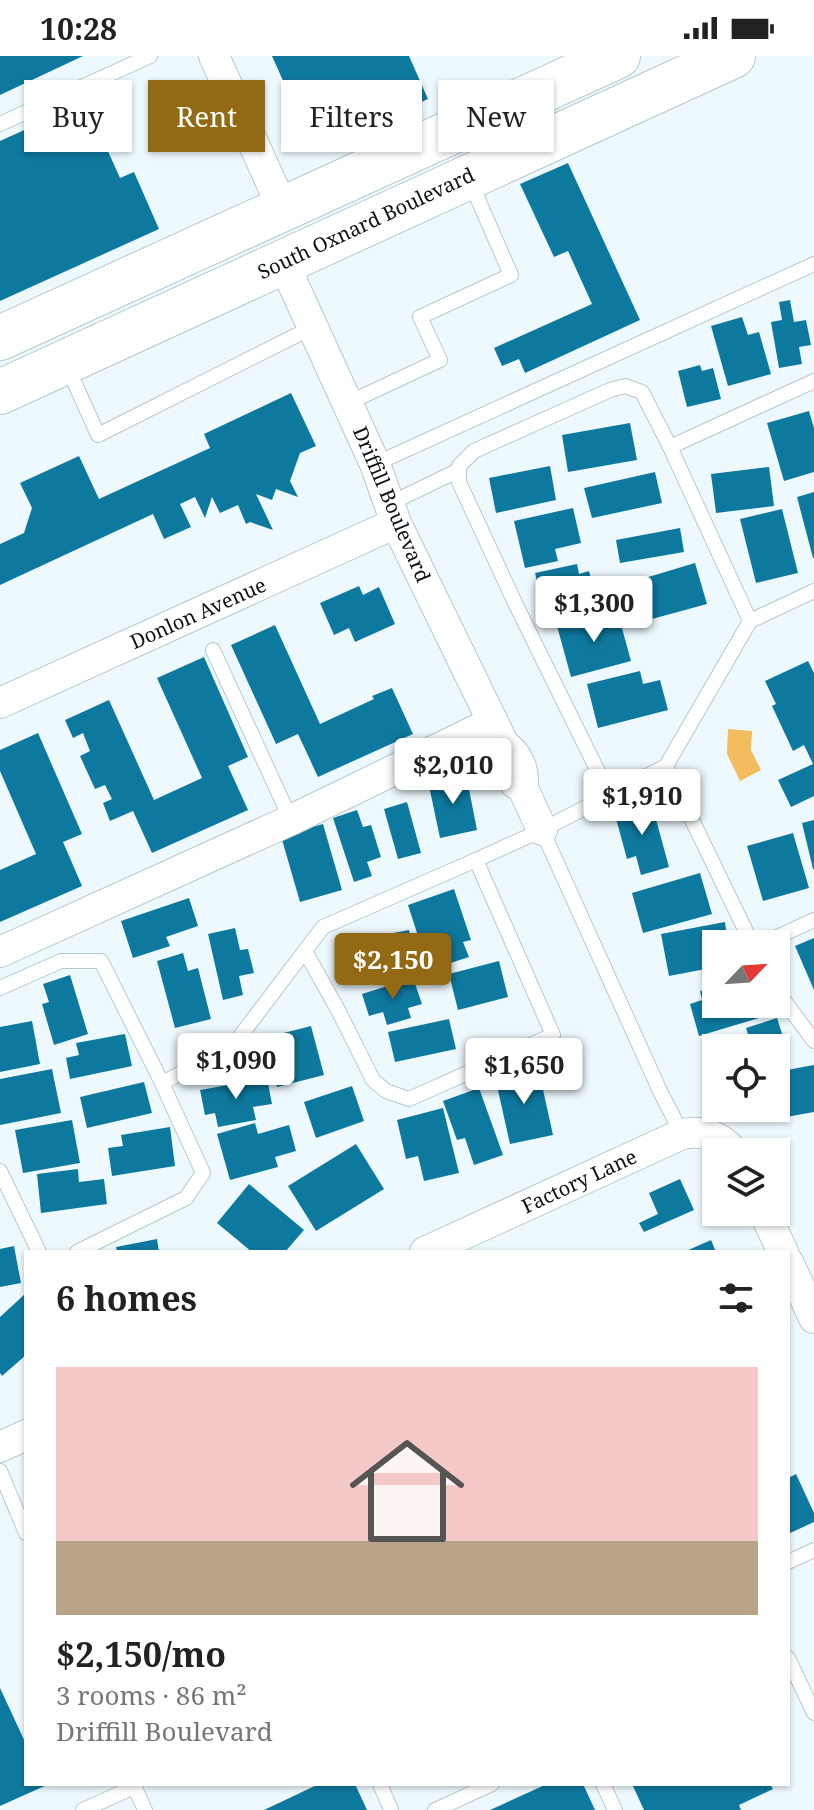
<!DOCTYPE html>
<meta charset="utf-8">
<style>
:root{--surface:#fff;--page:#f2f2f2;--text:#222;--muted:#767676;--accent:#936913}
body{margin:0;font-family:"Noto Serif",serif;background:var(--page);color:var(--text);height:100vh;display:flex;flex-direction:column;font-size:30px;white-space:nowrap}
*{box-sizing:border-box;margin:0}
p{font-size:26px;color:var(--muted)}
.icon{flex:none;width:44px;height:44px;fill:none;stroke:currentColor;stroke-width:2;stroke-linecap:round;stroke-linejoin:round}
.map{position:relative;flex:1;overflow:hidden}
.sheet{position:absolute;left:24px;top:1194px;width:766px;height:536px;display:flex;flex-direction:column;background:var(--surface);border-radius:0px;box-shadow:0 2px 6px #0004}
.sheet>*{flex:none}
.guide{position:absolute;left:24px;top:24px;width:766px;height:72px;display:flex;gap:16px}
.needle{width:52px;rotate:65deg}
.controls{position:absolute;left:702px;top:874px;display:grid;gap:16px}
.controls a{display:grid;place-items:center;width:88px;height:88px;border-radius:0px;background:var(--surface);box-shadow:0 2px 6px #0004;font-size:40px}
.price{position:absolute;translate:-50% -68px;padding:0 18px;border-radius:8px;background:#fff;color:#222;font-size:26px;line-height:52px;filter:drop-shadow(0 2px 4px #0008)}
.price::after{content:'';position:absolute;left:50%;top:48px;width:24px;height:18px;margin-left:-12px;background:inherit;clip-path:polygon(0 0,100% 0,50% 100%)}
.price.on{background:var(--accent);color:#fff}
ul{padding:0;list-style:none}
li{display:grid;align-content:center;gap:16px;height:424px;padding:0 32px}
li span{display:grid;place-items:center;height:248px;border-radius:0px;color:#555}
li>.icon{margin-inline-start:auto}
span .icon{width:144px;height:144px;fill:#fffc;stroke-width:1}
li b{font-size:34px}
h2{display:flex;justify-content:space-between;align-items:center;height:96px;padding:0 32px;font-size:34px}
.chip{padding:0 28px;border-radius:0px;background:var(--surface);box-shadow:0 2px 6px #0004;font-size:28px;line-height:72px}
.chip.on{background:var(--accent);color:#fff}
.status{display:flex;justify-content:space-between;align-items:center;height:56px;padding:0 40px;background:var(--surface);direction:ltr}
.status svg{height:22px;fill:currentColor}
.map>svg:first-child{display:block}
</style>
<div class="status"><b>10:28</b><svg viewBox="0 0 49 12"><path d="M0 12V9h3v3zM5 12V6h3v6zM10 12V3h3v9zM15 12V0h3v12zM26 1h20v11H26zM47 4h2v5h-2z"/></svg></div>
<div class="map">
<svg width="814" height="1754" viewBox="0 0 814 1754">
<rect width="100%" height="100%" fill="#eef9fe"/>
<!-- water -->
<path fill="#f3bc5d" d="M728,673L752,675L751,694L761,714L740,725L727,698Z"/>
<!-- building -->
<g fill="#0e799e">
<path d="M0,0H83L0,39Z"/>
<path d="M272,0H409L428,43L314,94Z"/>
<path d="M86,46L120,122L134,116L159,173L0,245V85Z"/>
<path d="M568,107L640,264L525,317L519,303L502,310L494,292L592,248L568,195L554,201L520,128Z"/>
<path d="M790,244L794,266L806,264L811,289L799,291L802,308L779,312L771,266L782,264L779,246Z"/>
<path d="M742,261L748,279L759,276L771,318L728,330L711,270Z"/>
<path d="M700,309L702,315L713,312L721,343L687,351L678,315Z"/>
<path d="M291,337L316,390L300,397L290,425L298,441L276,433L272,444L256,438L273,474L250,466L246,468L238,449L220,457L212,441L205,462L195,441L180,448L191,471L164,483L153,458L0,529V488L24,477L32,452L20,427L79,400L99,443L210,392L204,378Z"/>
<path d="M809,355L814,372V416L784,425L767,367Z"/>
<path d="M630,367L637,404L568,416L562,379Z"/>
<path d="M550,410L556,444L496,457L489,422Z"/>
<path d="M769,411L774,450L716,457L711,418Z"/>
<path d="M655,416L662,447L592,462L584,432Z"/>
<path d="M814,436V502H813L797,441Z"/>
<path d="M573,452L581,487L555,493L558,505L525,512L514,465Z"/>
<path d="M782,453L798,517L756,527L740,463Z"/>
<path d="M680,472L684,496L620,507L616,484Z"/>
<path d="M695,507L707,548L641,566L632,536L647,531L645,522Z"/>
<path d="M577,508L579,518L589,515L599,556L547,568L535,517Z"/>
<path d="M359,530L363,539L379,531L395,568L355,586L349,572L334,579L320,547Z"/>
<path d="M617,554L631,605L571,621L557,570Z"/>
<path d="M275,569L320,668L374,643L372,640L392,632L413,678L318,721L298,678L276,688L231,589Z"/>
<path d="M204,601L248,701L228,710L248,754L152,797L133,755L110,765L103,747L112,743L105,729L95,733L80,700L90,695L83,677L73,682L65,664L109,644L154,744L202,722L157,622Z"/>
<path d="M808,605L814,617V740L791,751L778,724L813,708L804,689L793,695L772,650L776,648L765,625Z"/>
<path d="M640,615L643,628L660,624L668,654L598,672L587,628Z"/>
<path d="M38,677L82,778L63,786L82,830L0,866V814L36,798L0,715V694Z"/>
<path d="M466,718L477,774L440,782L428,725Z"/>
<path d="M651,745L669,811L641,819L636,800L627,803L614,755Z"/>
<path d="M407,746L421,797L398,803L384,753Z"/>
<path d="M357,754L363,771L371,769L381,801L367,806L372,820L354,826L333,762Z"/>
<path d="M814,764V813H813L802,767Z"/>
<path d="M323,768L342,834L300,846L281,780Z"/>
<path d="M793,777L809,832L763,845L747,790Z"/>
<path d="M700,817L712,858L643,877L632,837Z"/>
<path d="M454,833L471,884L463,886L469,901L429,914L408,849Z"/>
<path d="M189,842L198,870L166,881L170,890L133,902L121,865Z"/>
<path d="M725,866L728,888H716V911L669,920L661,878Z"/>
<path d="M235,872L240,894L248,893L254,917L239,920L243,939L223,944L208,878Z"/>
<path d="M409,874L414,901L396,905L398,917L349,926L341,885L366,880L367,882Z"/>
<path d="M814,882V934L795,890Z"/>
<path d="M183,897L188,915L198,912L211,963L175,972L157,905Z"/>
<path d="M499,905L508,941L458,954L449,918Z"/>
<path d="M70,919L88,978L54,989L42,948L49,946L43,928Z"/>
<path d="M413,922L422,948L408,952L411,962L387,969L383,956L369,960L362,938Z"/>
<path d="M716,931V948H754L759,962L699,980L690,948L702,944L700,935Z"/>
<path d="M777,962L788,996L776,1000V992H732L730,988L749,982L746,972Z"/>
<path d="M449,963L456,993L395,1006L388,976Z"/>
<path d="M32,965L40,1008L0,1016V971Z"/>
<path d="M311,970L324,1019L277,1031L264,982Z"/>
<path d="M125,978L132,1010L70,1023L66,1002L79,999L76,987Z"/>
<path d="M814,1009V1056L764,1065L761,1052H776V1016Z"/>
<path d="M538,1011L553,1079L510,1088L495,1021Z"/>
<path d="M52,1013L61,1057L0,1069V1023Z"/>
<path d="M267,1022L272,1048L253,1051L256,1064L218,1071L215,1057L205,1059L200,1034Z"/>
<path d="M144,1026L152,1057L87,1072L80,1041Z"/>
<path d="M352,1030L364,1065L316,1082L304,1046Z"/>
<path d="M479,1032L503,1099L474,1109L465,1082L457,1084L443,1045Z"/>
<path d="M443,1052L459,1117L424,1125L418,1100L406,1103L397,1064Z"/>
<path d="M72,1064L80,1107L23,1117L15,1074Z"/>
<path d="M255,1067L258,1078L289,1069L296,1095L275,1101L278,1111L230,1124L217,1078Z"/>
<path d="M170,1071L175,1110L112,1120L108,1092L123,1090L121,1079Z"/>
<path d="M356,1088L384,1133L316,1175L288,1130Z"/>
<path d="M78,1113L79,1126L104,1123L107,1148L41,1157L37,1118Z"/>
<path d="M680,1123L694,1154L644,1176L639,1167L658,1158L649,1137Z"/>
<path d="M249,1128L304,1174L285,1196H252L217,1167Z"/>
<path d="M157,1183L159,1196H117L116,1191Z"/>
<path d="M711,1184L716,1196H684Z"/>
<path d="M14,1190L21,1227L0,1231V1193Z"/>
<path d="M26,1237V1299L2,1320L0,1317V1261Z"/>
<path d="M796,1418L814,1457V1466L788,1478V1422Z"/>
<path d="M0,1632L26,1688V1728H49L0,1750Z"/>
<path d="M319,1728H355L367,1754H264Z"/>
<path d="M547,1728H583L595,1754H490Z"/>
<path d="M632,1728H770L773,1733L739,1749L741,1754H644Z"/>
</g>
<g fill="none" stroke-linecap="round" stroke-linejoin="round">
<!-- lane casing -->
<g stroke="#b6c7d0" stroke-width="16">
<g id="lane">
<path d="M0,68L150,0"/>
<path d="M67,310L98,379L313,271"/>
<path d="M348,347L440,304L420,261L511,219L470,125"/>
<path d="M375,408L814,208"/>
<path d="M389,448L459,414"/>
<path d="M750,565L670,391L814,325"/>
<path d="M213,594L291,764"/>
<path d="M666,710L752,888"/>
<path d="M610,740L516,549L459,426V410L474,395L610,334L625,330L642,336L670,391"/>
<path d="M542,774L660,1035L682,1078"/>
<path d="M476,804L542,774L666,710L750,565L814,535"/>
<path d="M762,888L814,864"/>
<path d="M0,932L61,905H101L162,1027L203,1117L186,1142L77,1196"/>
<path d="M776,934L814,985"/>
<path d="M162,1027L232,991L323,871L476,804L553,979L409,1043L386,1035L373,1024L338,954L305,895"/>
<path d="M0,1115L39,1196"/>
<path d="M0,1415L26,1477"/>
<path d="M788,1506L814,1494"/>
<path d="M788,1602L814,1657"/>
<path d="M133,1728L145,1754"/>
<path d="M380,1728L391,1754"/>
<path d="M603,1728L615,1754"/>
<path d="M83,1754L134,1731"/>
<path d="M435,1754L492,1728"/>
</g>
</g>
<!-- street casing -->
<g stroke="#b6c7d0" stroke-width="32">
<g id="street">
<path d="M214,0L283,153"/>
<path d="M283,206L375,408L396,467L504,689C517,697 526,716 522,730"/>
<path d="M0,647L396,467"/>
<path d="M511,718L515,727L522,730L542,774"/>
<path d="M0,896L291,764L493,666"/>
<path d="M764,1156L783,1196"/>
<path d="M425,1196L682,1078C704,1074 718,1079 734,1096"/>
<path d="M788,1206L814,1262"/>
<path d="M0,1391L26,1379"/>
</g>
</g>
<!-- primary casing -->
<g stroke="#b6c7d0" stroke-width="46">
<g id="primary">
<path d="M0,282L618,0"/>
<path d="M0,336L733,0"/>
</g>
</g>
<!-- lane -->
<use href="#lane" stroke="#fff" stroke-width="14"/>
<!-- street -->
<use href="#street" stroke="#fff" stroke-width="30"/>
<!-- primary -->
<use href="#primary" stroke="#fff" stroke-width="44"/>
</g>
<g text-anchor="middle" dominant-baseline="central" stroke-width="6" stroke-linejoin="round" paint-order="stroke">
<!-- street labels -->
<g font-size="20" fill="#0b1114" stroke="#fff">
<text transform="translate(366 167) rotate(-25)">South Oxnard Boulevard</text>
<text transform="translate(392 448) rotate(67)">Driffill Boulevard</text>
<text transform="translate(198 557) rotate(-24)">Donlon Avenue</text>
<text transform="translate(579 1125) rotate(-25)">Factory Lane</text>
</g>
</g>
</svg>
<div class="controls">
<a><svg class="needle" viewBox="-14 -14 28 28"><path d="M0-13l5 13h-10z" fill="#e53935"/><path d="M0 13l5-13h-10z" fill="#767676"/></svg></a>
<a><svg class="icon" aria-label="locate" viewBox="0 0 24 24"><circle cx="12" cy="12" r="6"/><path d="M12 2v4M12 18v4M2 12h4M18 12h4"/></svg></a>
<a><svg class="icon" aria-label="layers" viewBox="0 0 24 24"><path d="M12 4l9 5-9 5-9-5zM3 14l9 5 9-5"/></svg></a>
</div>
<b class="price" style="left:594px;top:588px">$1,300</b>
<b class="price" style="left:453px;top:750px">$2,010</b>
<b class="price" style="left:642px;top:781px">$1,910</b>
<b class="price on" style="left:393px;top:945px">$2,150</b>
<b class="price" style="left:236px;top:1045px">$1,090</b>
<b class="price" style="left:524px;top:1050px">$1,650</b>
<div class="guide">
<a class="chip">Buy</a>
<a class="chip on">Rent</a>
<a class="chip">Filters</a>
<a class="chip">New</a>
</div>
<section class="sheet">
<h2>6 homes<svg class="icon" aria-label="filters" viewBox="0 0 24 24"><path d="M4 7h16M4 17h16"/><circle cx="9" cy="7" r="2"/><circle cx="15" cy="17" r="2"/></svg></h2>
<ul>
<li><span style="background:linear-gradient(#f6c9c9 70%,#b9a48a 0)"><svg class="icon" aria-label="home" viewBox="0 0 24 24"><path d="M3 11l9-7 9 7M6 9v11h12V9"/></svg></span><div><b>$2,150/mo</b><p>3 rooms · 86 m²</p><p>Driffill Boulevard</p></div></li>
</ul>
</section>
</div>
